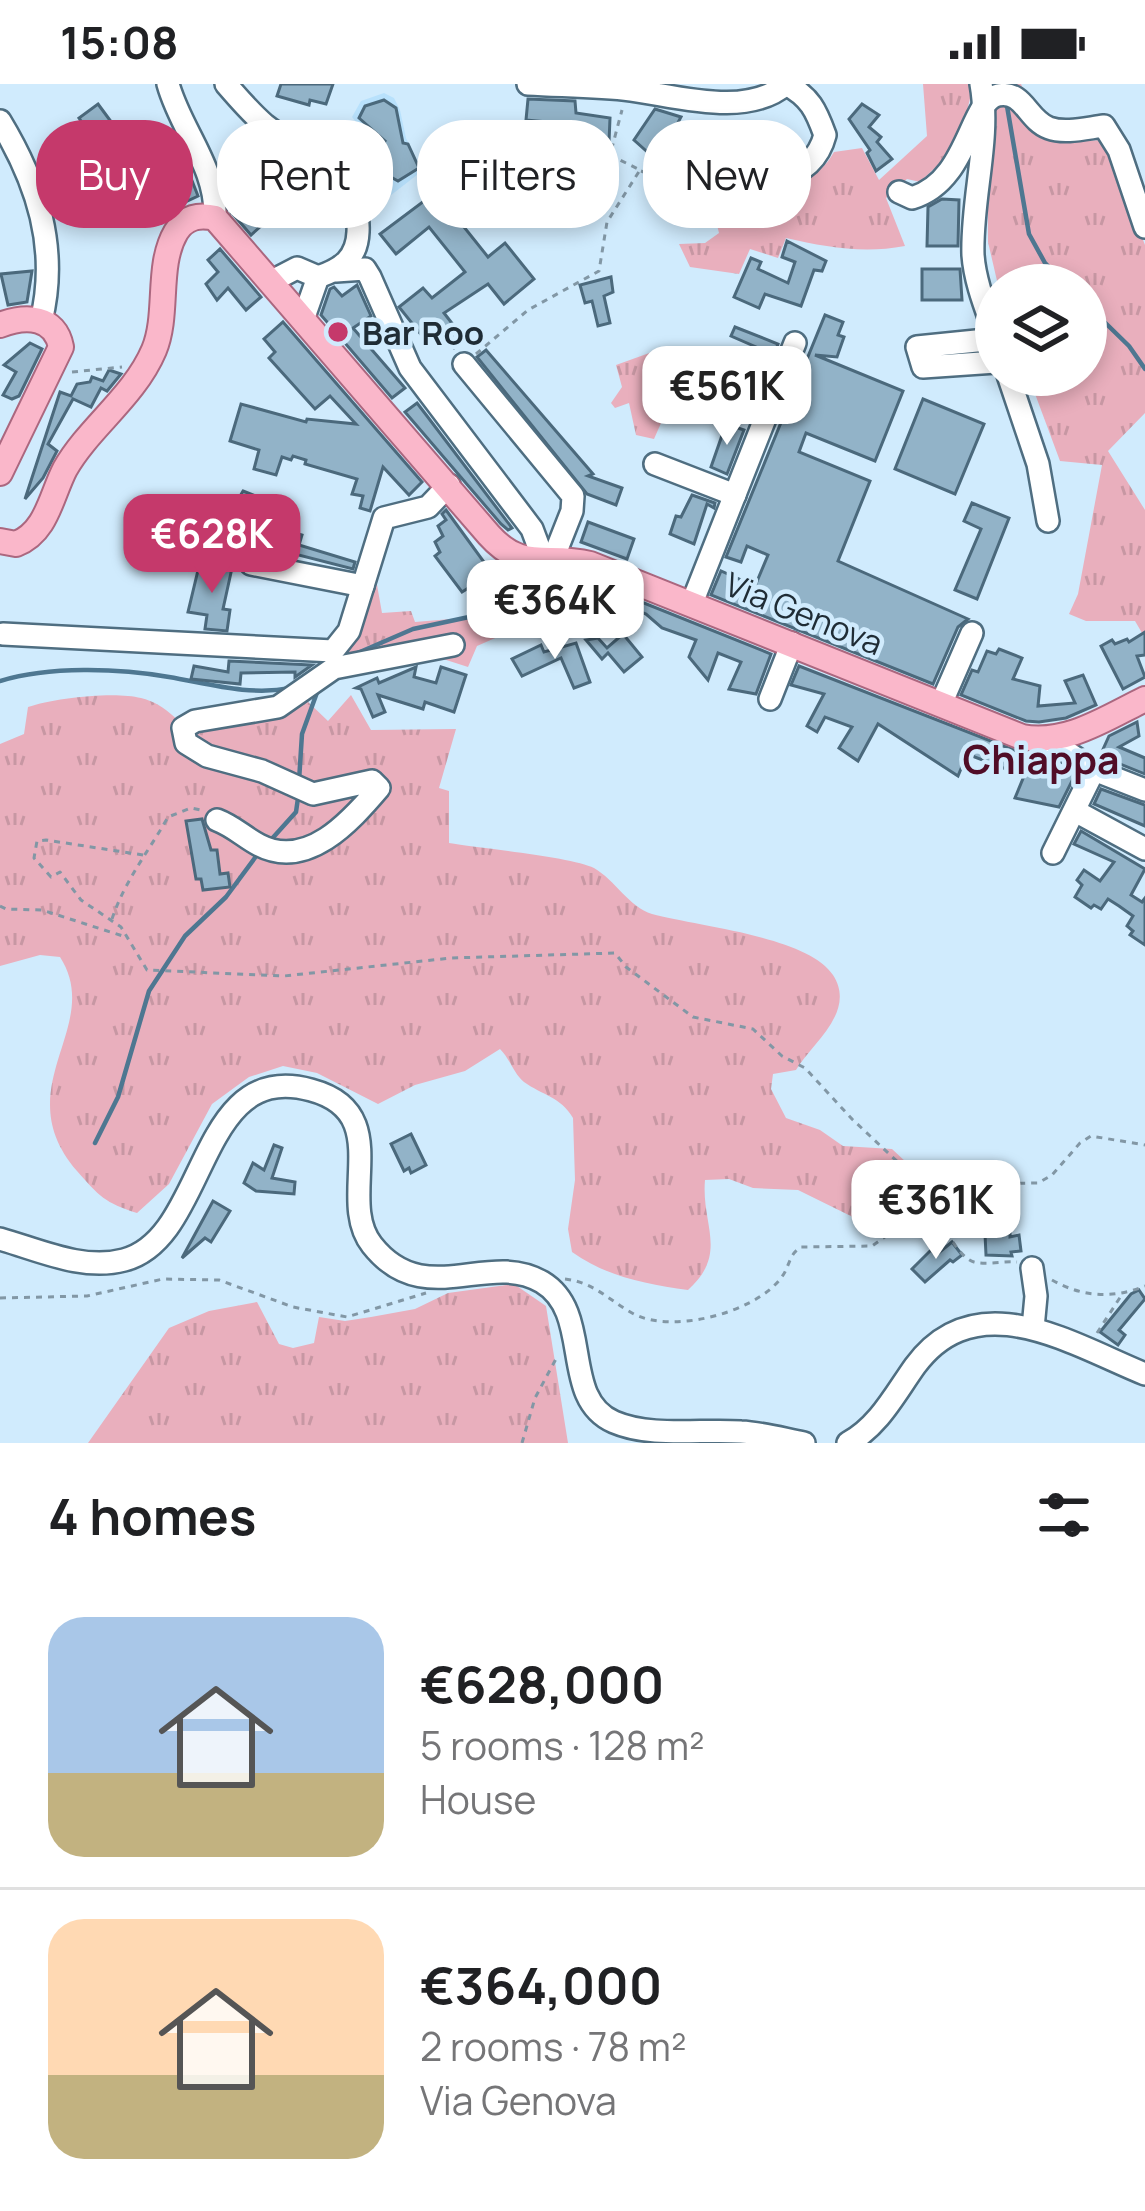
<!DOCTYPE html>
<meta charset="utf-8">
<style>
:root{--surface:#fff;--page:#f6f6f6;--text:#202124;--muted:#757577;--line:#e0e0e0;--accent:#c5396b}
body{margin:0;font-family:Manrope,sans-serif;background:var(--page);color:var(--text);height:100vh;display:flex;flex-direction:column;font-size:45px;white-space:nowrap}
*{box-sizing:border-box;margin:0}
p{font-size:39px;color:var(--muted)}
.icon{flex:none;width:66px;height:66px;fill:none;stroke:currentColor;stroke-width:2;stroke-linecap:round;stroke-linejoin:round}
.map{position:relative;height:1359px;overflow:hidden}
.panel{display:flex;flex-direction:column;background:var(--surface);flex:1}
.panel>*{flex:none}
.banner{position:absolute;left:36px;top:36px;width:1074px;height:108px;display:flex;gap:24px}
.fabs{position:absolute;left:975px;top:180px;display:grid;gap:24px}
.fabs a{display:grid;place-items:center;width:132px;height:132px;border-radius:50%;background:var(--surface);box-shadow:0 6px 18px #0003;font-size:60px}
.price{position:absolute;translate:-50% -102px;padding:0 27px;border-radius:24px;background:#fff;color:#222;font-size:39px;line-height:78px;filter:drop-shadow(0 3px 6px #0008)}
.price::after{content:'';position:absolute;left:50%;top:72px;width:36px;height:27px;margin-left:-18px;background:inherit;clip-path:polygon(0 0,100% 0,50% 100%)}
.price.on{background:var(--accent);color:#fff}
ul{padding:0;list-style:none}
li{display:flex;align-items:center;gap:36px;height:300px;padding:0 48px}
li+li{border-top:3px solid var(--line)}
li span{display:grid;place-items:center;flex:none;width:336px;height:240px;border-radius:36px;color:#555}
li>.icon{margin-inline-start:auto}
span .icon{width:144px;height:144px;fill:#fffc;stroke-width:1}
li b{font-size:51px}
h2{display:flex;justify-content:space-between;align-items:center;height:144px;padding:0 48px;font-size:51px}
.chip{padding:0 42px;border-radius:48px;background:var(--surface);box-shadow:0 6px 18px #0003;font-size:42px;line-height:108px}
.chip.on{background:var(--accent);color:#fff}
.status{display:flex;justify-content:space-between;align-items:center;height:84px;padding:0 60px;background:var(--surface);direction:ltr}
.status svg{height:33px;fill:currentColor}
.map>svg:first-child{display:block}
</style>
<div class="status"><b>15:08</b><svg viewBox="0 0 49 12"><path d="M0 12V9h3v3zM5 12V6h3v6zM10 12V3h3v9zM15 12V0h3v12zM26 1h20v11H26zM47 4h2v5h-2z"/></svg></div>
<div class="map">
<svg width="1145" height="1359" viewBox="0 0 1145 1359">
<defs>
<pattern id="grass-tufts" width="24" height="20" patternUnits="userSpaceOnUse" patternTransform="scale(3)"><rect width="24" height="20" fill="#e9afbd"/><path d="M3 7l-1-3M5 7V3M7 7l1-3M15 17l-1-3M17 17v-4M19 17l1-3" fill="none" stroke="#c797a3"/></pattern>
</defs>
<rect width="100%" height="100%" fill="#d0ebfd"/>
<!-- built -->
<path fill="#b8e1fc" d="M384,9L394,14L400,26L406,54L422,87L386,115L374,105L376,79L369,68L371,56L352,33L361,17Z"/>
<!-- grass -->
<g fill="url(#grass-tufts)">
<path d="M923,0H971L972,7L958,62L920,98L907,95L886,114L905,162C863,170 826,163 786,154L778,174L750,165L739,190L690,183L679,160L705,159L719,149L717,141L701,134L695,127L702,112L743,119V109C778,104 815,103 834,68L862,64L879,96L927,52Z"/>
<path d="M987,0H1021C1030,24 1055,32 1058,58L1104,56L1145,161V329L1108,367L1145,426V554L1135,537H1086L1069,530L1078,510L1102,381L1060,377L1028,291H1086V201H998L988,158Z"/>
<path d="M666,263L680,296L654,355L636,351L629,319L615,324L611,319L622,303L616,281Z"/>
<path d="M374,484L382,529L411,527L415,538L463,534L502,521L533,503L535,519L497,538L502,551L477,562L468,583L440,574L464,562L463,555L455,549L350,573L347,569Z"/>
<path d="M351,611L371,646L456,645L439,704L449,707V759C479,764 573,773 594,784C615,796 629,823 652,830C695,842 808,852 833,891C857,928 811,960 796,986L773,990L771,1005L786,1034L820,1046L843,1062L892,1065L935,1105L871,1142L798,1106L753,1104L729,1095L705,1096C701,1141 729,1169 688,1206C646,1200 607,1193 572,1168L568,1145L575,1096L573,1034C561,1013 542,1011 524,998C514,990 510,975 500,965L465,987L415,1001L378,1020L317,989L283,982L249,993L212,1020L169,1100L137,1129C105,1119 99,1112 77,1087C5,1003 105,943 60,873L40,871L0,882V660L24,650L28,623C54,614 115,607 141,614C166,620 184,641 198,661L190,647L304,614L328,637Z"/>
<path d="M514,1200L546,1222L568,1359H88L169,1244L209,1227L257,1218L279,1260L293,1264L314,1259L319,1233L345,1237L371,1233L415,1225L448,1209Z"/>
</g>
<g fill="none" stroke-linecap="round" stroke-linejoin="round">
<!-- stream -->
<g stroke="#4e7791" stroke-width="4.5">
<path d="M1007,22L1029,150L1045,179L1066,201"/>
<path d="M1086,220L1129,262L1145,285"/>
<path d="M353,571L413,545L483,530L561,494L583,493"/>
<path d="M0,597C49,582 118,584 169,593C210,600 249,612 291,604"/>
<path d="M299,697L302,650L319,603"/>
<path d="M269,758L296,728L298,714"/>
<path d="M95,1059L118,1013L149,907L185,852L226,813L257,771"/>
</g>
</g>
<!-- building -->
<g fill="#92b3c8" stroke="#4b697c" stroke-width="3">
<path d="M281,0H333L326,20L310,16L309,21L277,12Z"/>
<path d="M528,15L575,17L576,29L610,34L609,58L570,54V40L526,36Z"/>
<path d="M384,16L396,24L403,59L408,60L419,84L398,97L389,92L370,96L388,77L377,68L385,57L359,34L365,22Z"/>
<path d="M98,20L126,58L106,72L79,34Z"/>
<path d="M862,20L879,31L869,43L881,53L877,58L892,75L876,87L867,69L870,66L849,35Z"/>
<path d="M655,25L681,33L668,57L653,73L634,56Z"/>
<path d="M759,41L761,49L771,45L778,57L766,63L711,67L710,46Z"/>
<path d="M252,64L267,73L231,127L225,94L251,81L244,76Z"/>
<path d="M180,66L198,112L183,119L178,110L169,112L157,74Z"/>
<path d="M290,76L314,104L318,101L336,125L318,138L292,103L270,119L273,123L265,129L270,134L251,151L232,129L286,88L282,83Z"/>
<path d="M119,105L150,108L148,131L117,128Z"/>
<path d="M436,108L488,173L505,159L534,195L504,220L488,200L444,229L465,256L454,264L436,244L423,253L399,223L423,204L432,214L465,188L429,143L396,170L380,150Z"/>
<path d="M942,115L959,116L958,162H927L928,123Z"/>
<path d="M787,157L826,177L822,187L814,186L801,222L765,210L759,224L734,213L751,174L761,178L758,185L788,199L795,178L782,173Z"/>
<path d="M220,165L261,213L246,226L228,204L217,216L206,200L218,188L208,176Z"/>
<path d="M922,185H960L962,216H922Z"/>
<path d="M32,187L27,218L8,221L1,190Z"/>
<path d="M611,193L613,208L604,212L610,239L598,242L592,217L585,219L580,201Z"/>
<path d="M357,201L371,232L353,244L405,304L392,314L321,231L330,205L334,203L342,212Z"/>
<path d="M825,231L843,238L838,251L844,253L837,273L815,271L903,307L875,377L806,349L799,368L870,397L838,477L968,535L958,543L933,600L711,511L721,487L755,502L768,471L747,462L741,478L726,473Z"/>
<path d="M283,238L422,398L409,411L383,383L370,427L360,424L363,412L352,410L357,395L305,380L306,376L293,372L291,376L282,373L276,391L254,385L259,366L230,357L241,320L306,338L307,335L356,340L330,312L315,325L269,274L275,268L264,255Z"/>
<path d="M735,243L778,260L759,308L740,298L756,263L731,252Z"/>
<path d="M30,259L42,265L19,312L12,315L3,311L16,288L4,281Z"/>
<path d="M486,266L593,390L588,392L622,404L616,421L587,410L477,273Z"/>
<path d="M109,286L121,290L107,307L101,304L91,323L73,315L48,360L57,367L43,394L25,415L60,308L71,312L77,300L90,298L92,293L103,297Z"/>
<path d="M923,315L984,340L955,410L895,385Z"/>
<path d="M417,319L427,332L512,444L508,446L501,440L405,328Z"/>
<path d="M726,340L744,346L727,390L711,383Z"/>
<path d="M243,407L274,419L264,441L251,436L249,441L228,433Z"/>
<path d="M692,411L715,419L714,424L707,420L694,460L670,450L676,432L681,433Z"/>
<path d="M972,419L1009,434L977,515L955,506L981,445L964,437Z"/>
<path d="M446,426L492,489L462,508L435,472L440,468L435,458L443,452L438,442L446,436L442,430Z"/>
<path d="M588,438L634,455L627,475L581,458Z"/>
<path d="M285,446L302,451L299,461L355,478L353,485L279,466Z"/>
<path d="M200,478L232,484L223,525L230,526L227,547L205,545L207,531L188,528Z"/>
<path d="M624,511L771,570L756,610L729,605L741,578L718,569L708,596L689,573L696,556L662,544L646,530L626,522Z"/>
<path d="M1145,548V571L1137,572L1145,593L1123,605L1101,562L1112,556L1115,560L1127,555L1129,558Z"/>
<path d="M623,550L642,573L624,588L608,569L602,575L586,556L598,554L607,564Z"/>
<path d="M576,559L590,598L574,604L561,574L522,592L512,575L541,561L544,568Z"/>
<path d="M999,565L1022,574L1013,595L1040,602L1038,622L1075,619L1065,597L1083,591L1096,621L1066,634L1039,638L1026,637L961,611L972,586L978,588L987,567L996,570Z"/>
<path d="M229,577L312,581L295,593V588L241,589L240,600L191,595L194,582L228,588Z"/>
<path d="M799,582L1024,670L1075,691L1059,723L1015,714L1024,692L967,670L958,692L878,640L858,677L839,664L852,643L825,633L817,648L807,642L824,610L791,601Z"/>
<path d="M416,583L414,593L436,599L441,583L466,591L454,628L425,618L423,625L378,611L385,628L373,633L361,605L356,604L377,594L379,599Z"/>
<path d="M1137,638L1139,652L1119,663L1145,674V690L1100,672L1109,652Z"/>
<path d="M1101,705L1145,721V742L1094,720Z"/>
<path d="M202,735L211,766H217L220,790L228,789L230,803L203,806L201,795H196L186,737Z"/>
<path d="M1081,747L1145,785L1131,811L1142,818L1145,814V861L1130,851L1133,847L1127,842L1133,832L1119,822L1108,815L1101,825L1094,821L1091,824L1075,813L1082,801L1077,796L1084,786L1100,797L1114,778L1074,760Z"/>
<path d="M411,1050L426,1081L411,1089L409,1084L404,1087L391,1060Z"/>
<path d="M274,1061L282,1064L272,1094L295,1098L294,1110L256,1107L244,1099L253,1079L264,1086Z"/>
<path d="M213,1117L230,1127L211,1158L205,1154L182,1174Z"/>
<path d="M1010,1143V1153L1019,1151L1021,1167L1011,1168L1012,1172L986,1171L985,1150L991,1149V1145Z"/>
<path d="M952,1158L962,1171L953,1178L950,1176L925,1198L912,1185L931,1166L936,1171Z"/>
<path d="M1139,1206L1145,1215L1119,1246L1125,1251L1118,1261L1100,1248L1131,1210Z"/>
</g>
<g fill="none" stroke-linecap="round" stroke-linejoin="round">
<!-- minor casing -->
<g stroke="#4f6e81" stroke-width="26">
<g id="minor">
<path d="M168,0C181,47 217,83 215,134"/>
<path d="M226,0C238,14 251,29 265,41C303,71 361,89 358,148C357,174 342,185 318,193"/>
<path d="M528,0C562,2 597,2 631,6C677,12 747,34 786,0"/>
<path d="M981,0C991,55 971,115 973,171C975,199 987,227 996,253"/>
<path d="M0,37C37,98 59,164 41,237"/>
<path d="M691,101C736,101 810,109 825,51C816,26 810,13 786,0"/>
<path d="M899,108L912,114C969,97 969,17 998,11C1024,6 1027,36 1049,44C1065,50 1087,44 1104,42L1119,66L1145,143"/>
<path d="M336,187L365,185L370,193L410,284L532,445L544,477"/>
<path d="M272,197L297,184L318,193"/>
<path d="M304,233L318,193"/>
<path d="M996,255L917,263L923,283L996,278"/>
<path d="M464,280L573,412L572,427L553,475"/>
<path d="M1008,291L1038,380L1048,437"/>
<path d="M655,380L735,411"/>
<path d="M251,480L363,502"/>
<path d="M692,519L795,259"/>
<path d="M3,550L333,567L349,547L384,434L428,423L449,401"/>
<path d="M770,615L792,559"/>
<path d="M941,620L972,549"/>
<path d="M1049,656L1094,686L1145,706"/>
<path d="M1077,728L1145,765"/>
<path d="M217,736C233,742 244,753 259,761C307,786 350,738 379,704L372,697L313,710L262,687L207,672L186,659L183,644L195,637L278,623L334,584L453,561"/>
<path d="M1053,769L1094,686"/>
<path d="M0,1155C39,1166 83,1187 124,1176C209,1154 196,974 311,1006C397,1029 335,1114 372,1161C424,1227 488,1166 542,1198C594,1229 559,1314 614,1338C651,1354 702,1345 741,1348C762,1349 783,1355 804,1359"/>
<path d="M1032,1184L1036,1212L1033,1244"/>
<path d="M848,1359C879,1342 895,1310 915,1282C977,1198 1073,1261 1145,1290"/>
</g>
</g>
<!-- major casing -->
<g stroke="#ab677f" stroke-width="28">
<g id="major">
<path d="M0,241C26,231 55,232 61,263L0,389"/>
<path d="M0,457L16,460C47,448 51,412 65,385C89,343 134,313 154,266C169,230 156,182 176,148C185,133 199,130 215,134L489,451C523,489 546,469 590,480L1022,653C1067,661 1106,634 1145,615"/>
</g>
</g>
<!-- path -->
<g stroke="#8297a5" stroke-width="3" stroke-dasharray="6 6" stroke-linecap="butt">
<path d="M641,87L671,98"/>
<path d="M476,270L528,226L599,187L607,138L640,86L610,71L622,26"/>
<path d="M72,288L122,283"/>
<path d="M143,771L46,756L37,757L34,774L51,793L60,788L81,816L121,843L147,886L284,892L451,874L615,869L626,883L693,933L753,945L782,972L805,984L852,1035L936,1114L937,1127"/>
<path d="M0,822L6,825L42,826L126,853"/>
<path d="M112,835C125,796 149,767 168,733L191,724L205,727"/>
<path d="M937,1113L982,1100L1038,1099L1052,1091L1080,1059L1091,1052L1145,1061"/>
<path d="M565,1195C593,1198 609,1216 632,1229C670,1251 755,1229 781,1194C790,1183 788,1171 801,1163L872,1162L902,1141L937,1127C942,1141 959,1174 974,1178C986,1181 1004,1177 1017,1178"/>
<path d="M1052,1196C1082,1213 1113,1215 1145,1202"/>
<path d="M0,1214L87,1212L163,1195L219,1196L293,1223L347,1233L426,1209"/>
<path d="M1097,1249L1121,1212"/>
<path d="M522,1359L535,1314L557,1273"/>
</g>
<!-- minor -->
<use href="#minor" stroke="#fff" stroke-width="21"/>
<!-- major -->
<use href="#major" stroke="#fab7ca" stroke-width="24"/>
</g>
<!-- markers -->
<circle fill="#c5396b" stroke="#d0ebfd" stroke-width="4.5" cx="338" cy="248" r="12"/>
<g text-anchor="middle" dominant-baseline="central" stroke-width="9" stroke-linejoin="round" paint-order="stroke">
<!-- poi labels -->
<g font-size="33" font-weight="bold" fill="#1f2c35" stroke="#d0ebfd" text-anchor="start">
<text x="362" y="248">Bar Roo</text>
</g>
<!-- street labels -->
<g font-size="33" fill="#1f2c35" stroke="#d0ebfd">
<text transform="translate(804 529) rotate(22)">Via Genova</text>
</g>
<!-- quarter labels -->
<g font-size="39" font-weight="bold" fill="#500d27" stroke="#d0ebfd">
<text x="1041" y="675">Chiappa</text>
</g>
</g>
</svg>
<div class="fabs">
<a><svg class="icon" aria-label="layers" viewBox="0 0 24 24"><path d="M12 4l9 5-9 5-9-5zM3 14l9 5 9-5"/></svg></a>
</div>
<b class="price" style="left:727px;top:364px">€561K</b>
<b class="price on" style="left:212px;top:512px">€628K</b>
<b class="price" style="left:555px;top:578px">€364K</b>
<b class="price" style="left:936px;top:1178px">€361K</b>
<div class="banner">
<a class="chip on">Buy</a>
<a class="chip">Rent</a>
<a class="chip">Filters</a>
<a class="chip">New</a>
</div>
</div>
<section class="panel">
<h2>4 homes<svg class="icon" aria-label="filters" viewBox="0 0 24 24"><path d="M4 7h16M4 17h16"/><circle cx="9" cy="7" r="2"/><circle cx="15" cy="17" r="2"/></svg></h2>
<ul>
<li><span style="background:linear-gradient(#a9c7e8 65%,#c2b280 0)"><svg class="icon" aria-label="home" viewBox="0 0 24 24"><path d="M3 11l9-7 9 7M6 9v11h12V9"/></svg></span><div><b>€628,000</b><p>5 rooms · 128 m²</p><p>House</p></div></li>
<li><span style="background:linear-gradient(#ffd9b3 65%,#c2b280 0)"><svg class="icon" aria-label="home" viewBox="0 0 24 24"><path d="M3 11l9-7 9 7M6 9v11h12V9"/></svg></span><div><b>€364,000</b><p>2 rooms · 78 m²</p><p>Via Genova</p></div></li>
</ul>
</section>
